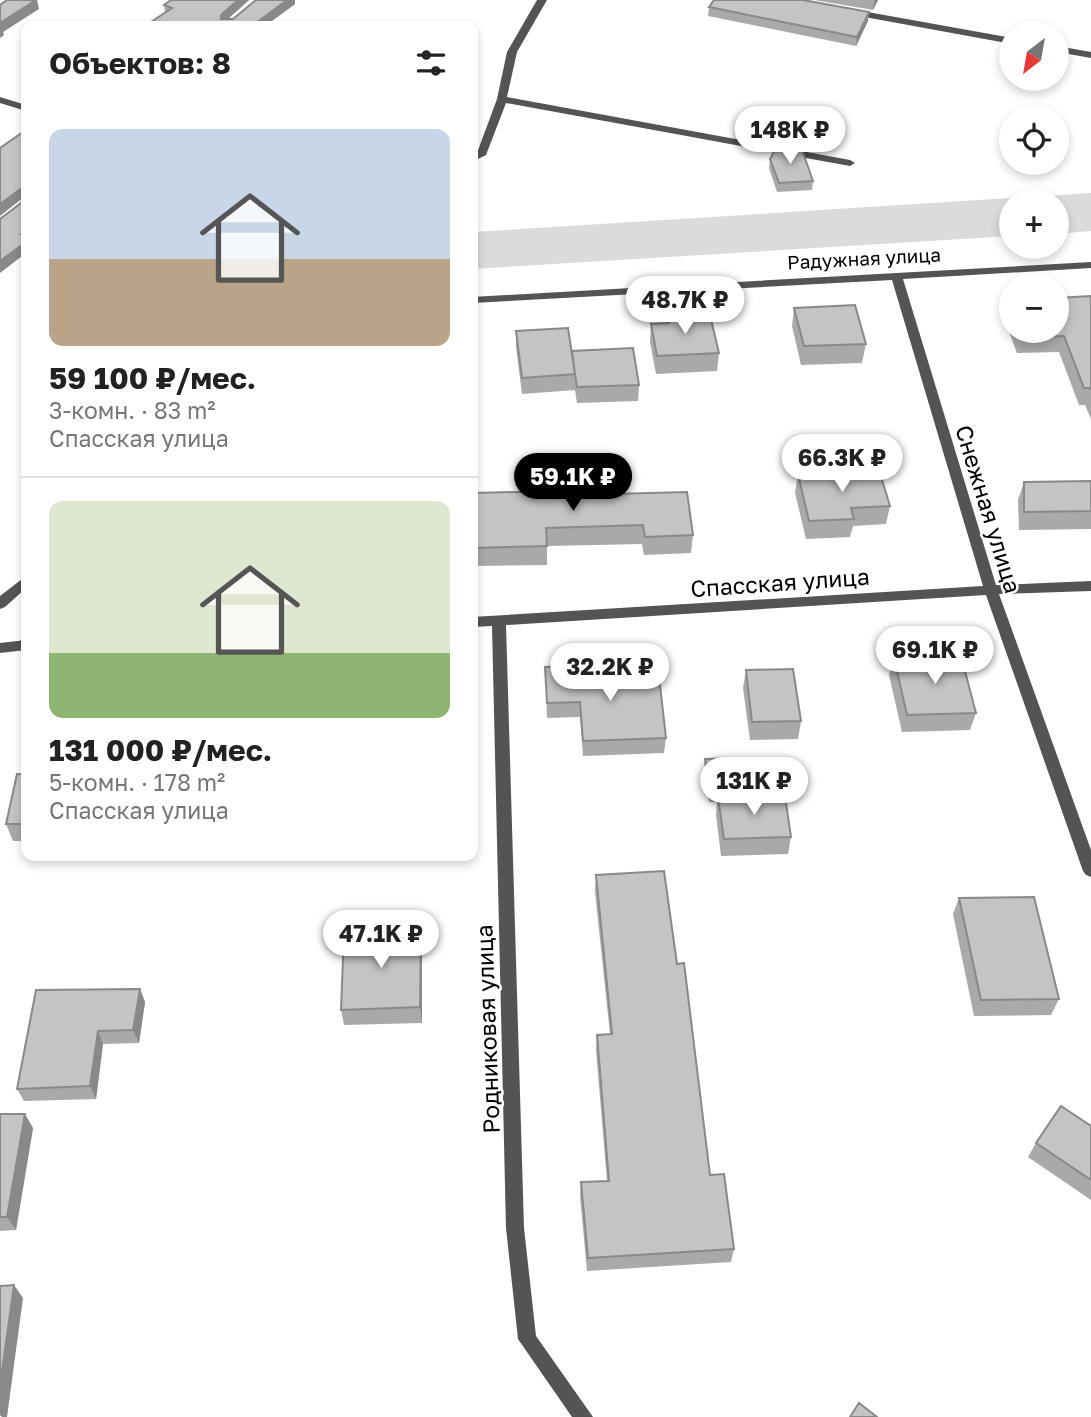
<!DOCTYPE html>
<html lang="ru">
<meta charset="utf-8">
<style>
:root{--surface:#fff;--page:#f2f2f2;--text:#222;--muted:#767676;--line:#e0e0e0;--accent:#000}
body{margin:0;font-family:"Golos Text",sans-serif;background:var(--page);color:var(--text);height:100vh;display:flex;flex-direction:column;font-size:26px;white-space:nowrap}
*{box-sizing:border-box;margin:0}
p{font-size:23px;color:var(--muted)}
.icon{flex:none;width:38px;height:38px;fill:none;stroke:currentColor;stroke-width:2;stroke-linecap:round;stroke-linejoin:round}
.map{position:relative;flex:1;overflow:hidden}
.panel{position:absolute;left:21px;top:21px;width:457px;height:840px;display:flex;flex-direction:column;background:var(--surface);border-radius:14px;box-shadow:0 4px 10px #0003}
.panel>*{flex:none}
.needle{width:46px;rotate:211deg}
.buttons{position:absolute;left:999px;top:21px;display:grid;gap:14px}
.buttons a{display:grid;place-items:center;width:70px;height:70px;border-radius:50%;background:var(--surface);box-shadow:0 4px 10px #0003;font-size:35px}
.price{position:absolute;translate:-50% -60px;padding:0 16px;border-radius:24px;background:#fff;color:#222;font-size:23px;line-height:46px;filter:drop-shadow(0 2px 4px #0008)}
.price::after{content:'';position:absolute;left:50%;top:42px;width:21px;height:16px;margin-left:-10px;background:inherit;clip-path:polygon(0 0,100% 0,50% 100%)}
.price.on{background:var(--accent);color:#fff}
ul{padding:0;list-style:none}
li{display:grid;align-content:center;gap:14px;height:371px;padding:0 28px}
li+li{border-top:2px solid var(--line)}
li span{display:grid;place-items:center;height:217px;border-radius:14px;color:#555}
li>.icon{margin-inline-start:auto}
span .icon{width:126px;height:126px;fill:#fffc;stroke-width:1}
li b{font-size:30px}
h2{display:flex;justify-content:space-between;align-items:center;height:84px;padding:0 28px;font-size:30px}
.map>svg:first-child{display:block}
</style>
<div class="map">
<svg width="1091" height="1417" viewBox="0 0 1091 1417">
<rect width="100%" height="100%" fill="#fff"/>
<!-- green -->
<path fill="#dbdbdb" d="M1091,193V231L1057,234V201H1012L1011,236L473,269V232Z"/>
<g fill="none" stroke-linecap="round" stroke-linejoin="round">
<!-- service -->
<g fill="#545454" fill-rule="evenodd">
<path d="M537,0H547L517,52L507,97L850,160L855,163L850,166L506,103L486,155L472,162V155L477,153L497,99L507,52Z"/>
<path d="M851,9L1012,38V44L848,14L846,12Z"/>
<path d="M1057,46L1091,52V58L1057,52Z"/>
<path d="M0,97L26,105V111L0,103Z"/>
</g>
<!-- minor -->
<g fill="#545454" fill-rule="evenodd">
<path d="M1091,262V268L903,279L996,585L1091,581V591L999,594L1091,850V877L1086,875L1083,871L986,595L506,625L524,1228L536,1336L593,1417H572L518,1339L506,1228L492,626L472,627V617L983,586L892,280L472,303V297Z"/>
<path d="M26,576V588L5,607L0,609V596Z"/>
<path d="M26,640V650L0,653V643Z"/>
</g>
</g>
<!-- wall -->
<g fill="#a9a9a9">
<path d="M249,0L228,19H233L256,0H295V4L265,26L165,13L164,5Z"/>
<path d="M814,0H878L873,10Z"/>
<path d="M709,7L868,21L856,46L708,16Z"/>
<path d="M783,136L797,138L796,147L782,145Z"/>
<path d="M770,159L813,181L812,190L777,192L769,168Z"/>
<path d="M1091,296V419L1085,405H1079L1059,352L1017,353L1003,316L1008,300H1012V331H1057Z"/>
<path d="M794,308L866,344L862,363L801,365L792,326Z"/>
<path d="M668,317L719,353L717,371L656,374L650,342L651,324L667,323Z"/>
<path d="M516,331L572,353L639,385L638,401L577,403L575,390L522,394L516,347Z"/>
<path d="M798,474L890,506L886,524L853,526L850,537L806,539L795,493Z"/>
<path d="M554,480L611,494L693,535L691,553L644,555L642,544L547,546V565L472,566V493L554,491Z"/>
<path d="M1091,481V529L1019,530L1018,500L1024,482Z"/>
<path d="M894,658L976,713L970,730L902,732L889,675Z"/>
<path d="M545,667L594,678L666,738L664,753L583,756L580,717L547,718Z"/>
<path d="M746,670L801,721L798,739L750,740L743,688Z"/>
<path d="M705,759L741,793L740,797L791,837L788,854L721,856L716,815L717,802H709L704,768Z"/>
<path d="M26,774V841H13L6,824Z"/>
<path d="M596,875L677,964L710,1175L734,1249L731,1262L587,1271L580,1196L581,1182L607,1181L596,1050L597,1035L610,1034L595,892Z"/>
<path d="M959,898L1059,999L1051,1015L974,1016L953,914Z"/>
<path d="M421,931L422,947V1023L344,1025L341,1010Z"/>
<path d="M140,989L145,1002L139,1043L103,1044L96,1099L24,1101L17,1089Z"/>
<path d="M0,1114L33,1128L16,1230L0,1231Z"/>
<path d="M1091,1126V1200L1028,1157L1036,1143Z"/>
</g>
<!-- shaded-wall -->
<g fill="#898989">
<path d="M37,0L39,9L3,32L4,35L0,38V23Z"/>
<path d="M238,0H249L222,24V26L221,15Z"/>
<path d="M287,0H295V4L265,26H252Z"/>
<path d="M875,0H878L873,10L874,2Z"/>
<path d="M869,12L868,21L856,46L857,37Z"/>
<path d="M22,188L24,197L0,216V204Z"/>
<path d="M26,230V253L0,273V261L21,234Z"/>
<path d="M421,931L422,947V1023L420,1007Z"/>
<path d="M140,989L145,1002L139,1043L133,1030Z"/>
<path d="M98,1031L103,1044L96,1099L90,1086Z"/>
<path d="M25,1114L33,1128L16,1230L7,1217Z"/>
<path d="M14,1285L23,1298L7,1417H2L0,1415V1386Z"/>
</g>
<!-- building -->
<g fill="#c4c4c4" stroke="#898989" stroke-width="2">
<path d="M7,0H36L0,23V5Z"/>
<path d="M171,0H238L221,15V19H233L256,0H287L252,26H145L172,8L164,5Z"/>
<path d="M714,0H803L869,12L857,37L709,7Z"/>
<path d="M791,121L797,138L783,136Z"/>
<path d="M26,130V230L21,234L26,236V242L0,261V219L25,200V188H22L0,204V148Z"/>
<path d="M777,146L802,150L813,181L779,183L770,159Z"/>
<path d="M1091,296V390L1090,388H1084L1064,336L1021,337L1019,331H1057V298Z"/>
<path d="M1008,300H1012V310Z"/>
<path d="M855,305L866,344L804,346L794,308Z"/>
<path d="M710,315L719,353L657,356L651,324L669,323L668,317Z"/>
<path d="M568,328L575,374L572,351L633,348L639,385L577,387L575,374L522,378L516,331Z"/>
<path d="M879,470L890,506L851,508L854,519L809,521L798,474Z"/>
<path d="M609,479L611,494L687,492L693,535L645,537L643,525L546,528L547,546L472,548V493L555,491L554,480Z"/>
<path d="M1091,481V511L1024,512V482Z"/>
<path d="M961,656L976,713L907,715L894,658Z"/>
<path d="M593,665L594,678L659,676L666,738L583,741L580,702L547,703L545,667Z"/>
<path d="M793,669L801,721L752,722L746,670Z"/>
<path d="M735,758L741,793L710,794L705,759Z"/>
<path d="M17,774H26V824H6Z"/>
<path d="M785,796L791,837L724,839L718,798Z"/>
<path d="M664,871L677,964L684,963L710,1175L724,1174L734,1249L588,1258L581,1182L609,1181L597,1035L612,1034L596,875Z"/>
<path d="M1034,897L1059,999L981,1000L959,898Z"/>
<path d="M421,931L420,1007L341,1010L344,933Z"/>
<path d="M140,989L133,1030L98,1031L90,1086L17,1089L36,990Z"/>
<path d="M1061,1106L1091,1126V1180L1036,1143Z"/>
<path d="M0,1114H25L7,1217H0Z"/>
<path d="M14,1285L0,1386V1286Z"/>
<path d="M859,1403L877,1417H850Z"/>
</g>
<g text-anchor="middle" dominant-baseline="central" stroke-width="5" stroke-linejoin="round" paint-order="stroke">
<!-- far-street labels -->
<g font-size="19" fill="#000" stroke="#fff">
<text transform="translate(864 258) rotate(-3)">Радужная улица</text>
</g>
<!-- street labels -->
<g font-size="23" fill="#000" stroke="#fff">
<text transform="translate(989 509) rotate(73)">Снежная улица</text>
<text transform="translate(780 582) rotate(-4)">Спасская улица</text>
<text transform="translate(487 1029) rotate(-92)">Родниковая улица</text>
</g>
</g>
</svg>
<div class="buttons">
<a><svg class="needle" viewBox="-14 -14 28 28"><path d="M0-13l5 13h-10z" fill="#e53935"/><path d="M0 13l5-13h-10z" fill="#767676"/></svg></a>
<a><svg class="icon" aria-label="locate" viewBox="0 0 24 24"><circle cx="12" cy="12" r="6"/><path d="M12 2v4M12 18v4M2 12h4M18 12h4"/></svg></a>
<a>+</a>
<a>−</a>
</div>
<b class="price" style="left:790px;top:166px">148K ₽</b>
<b class="price" style="left:685px;top:336px">48.7K ₽</b>
<b class="price" style="left:842px;top:494px">66.3K ₽</b>
<b class="price on" style="left:573px;top:513px">59.1K ₽</b>
<b class="price" style="left:935px;top:686px">69.1K ₽</b>
<b class="price" style="left:610px;top:703px">32.2K ₽</b>
<b class="price" style="left:754px;top:817px">131K ₽</b>
<b class="price" style="left:381px;top:970px">47.1K ₽</b>
<section class="panel">
<h2>Объектов: 8<svg class="icon" aria-label="filters" viewBox="0 0 24 24"><path d="M4 7h16M4 17h16"/><circle cx="9" cy="7" r="2"/><circle cx="15" cy="17" r="2"/></svg></h2>
<ul>
<li><span style="background:linear-gradient(#c9d6e8 60%,#b9a48a 0)"><svg class="icon" aria-label="home" viewBox="0 0 24 24"><path d="M3 11l9-7 9 7M6 9v11h12V9"/></svg></span><div><b>59 100 ₽/мес.</b><p>3-комн. · 83 m²</p><p>Спасская улица</p></div></li>
<li><span style="background:linear-gradient(#dfe7d0 70%,#8fb573 0)"><svg class="icon" aria-label="home" viewBox="0 0 24 24"><path d="M3 11l9-7 9 7M6 9v11h12V9"/></svg></span><div><b>131 000 ₽/мес.</b><p>5-комн. · 178 m²</p><p>Спасская улица</p></div></li>
</ul>
</section>
</div>
